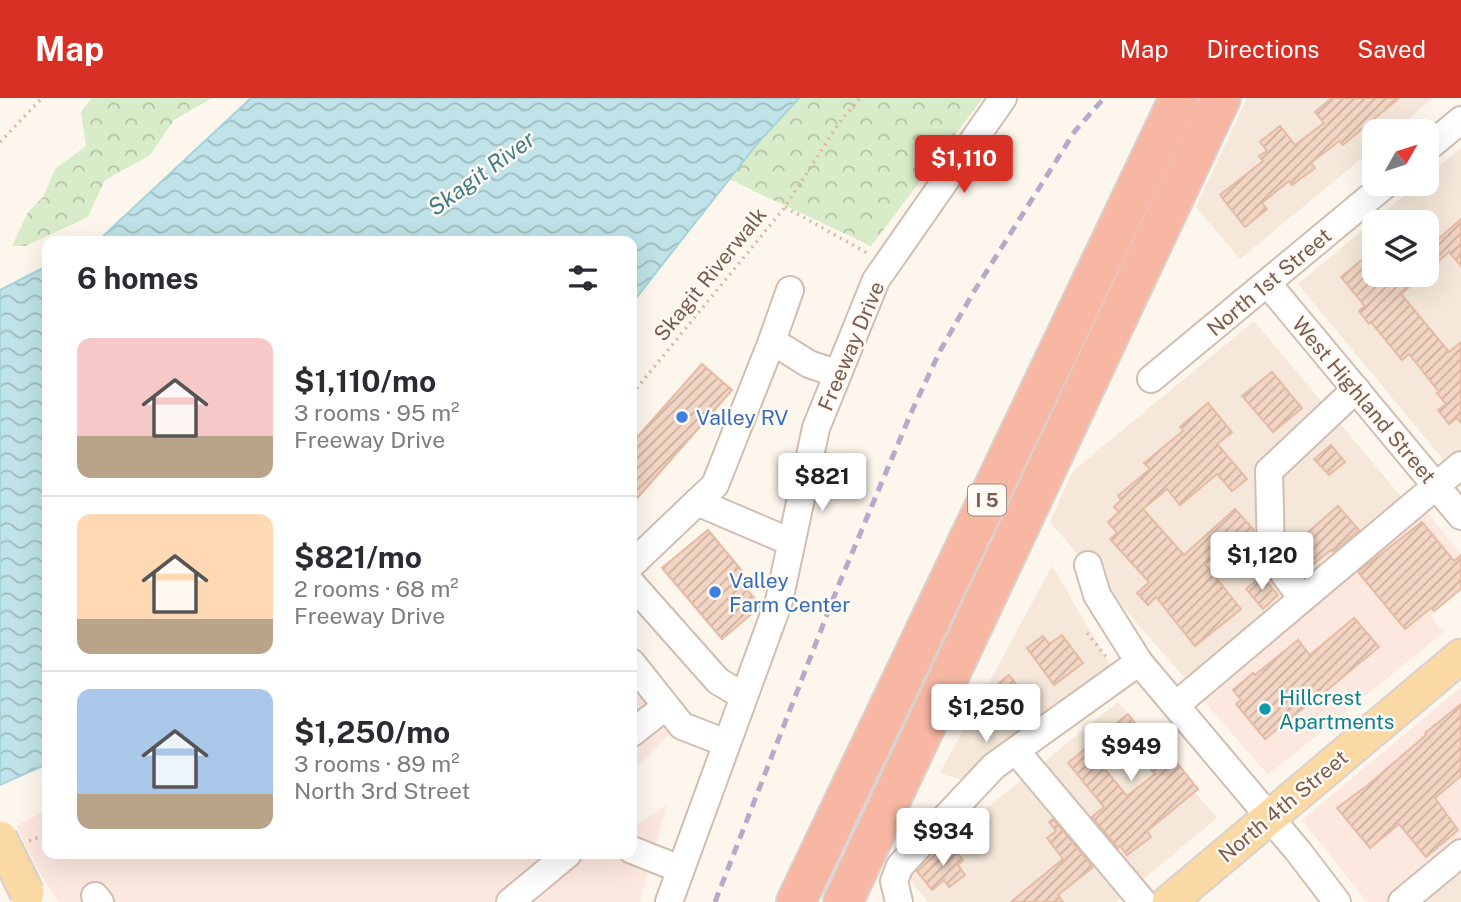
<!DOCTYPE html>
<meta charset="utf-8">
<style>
:root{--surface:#fff;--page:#f7f7f7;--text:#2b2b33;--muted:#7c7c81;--line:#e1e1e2;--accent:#d93025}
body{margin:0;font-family:"Public Sans",sans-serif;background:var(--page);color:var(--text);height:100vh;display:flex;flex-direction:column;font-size:26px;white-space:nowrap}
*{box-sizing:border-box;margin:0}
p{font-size:23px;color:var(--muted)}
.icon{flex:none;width:38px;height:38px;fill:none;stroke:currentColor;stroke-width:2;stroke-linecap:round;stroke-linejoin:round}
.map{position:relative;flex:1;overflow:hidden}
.panel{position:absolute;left:42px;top:138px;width:595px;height:623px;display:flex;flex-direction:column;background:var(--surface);border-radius:14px;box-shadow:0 7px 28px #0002}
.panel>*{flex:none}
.needle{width:46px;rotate:51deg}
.fabs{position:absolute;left:1362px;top:21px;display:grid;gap:14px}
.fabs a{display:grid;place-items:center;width:77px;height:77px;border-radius:14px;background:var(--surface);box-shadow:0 7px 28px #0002;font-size:35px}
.price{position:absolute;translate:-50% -60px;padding:0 16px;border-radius:7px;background:#fff;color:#222;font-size:23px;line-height:46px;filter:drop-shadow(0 2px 4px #0008)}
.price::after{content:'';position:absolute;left:50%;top:42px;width:21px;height:16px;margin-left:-10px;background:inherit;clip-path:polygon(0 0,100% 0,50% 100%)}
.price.active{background:var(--accent);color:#fff}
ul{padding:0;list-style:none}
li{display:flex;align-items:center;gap:21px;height:175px;padding:0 35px}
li+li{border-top:2px solid var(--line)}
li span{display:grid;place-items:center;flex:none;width:196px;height:140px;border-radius:14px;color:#555}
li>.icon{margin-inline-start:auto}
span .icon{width:84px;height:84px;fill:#fffc;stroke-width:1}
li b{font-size:30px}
h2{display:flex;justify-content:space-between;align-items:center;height:84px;padding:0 35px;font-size:30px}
header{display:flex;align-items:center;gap:42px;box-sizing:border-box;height:98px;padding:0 35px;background:var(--accent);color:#fff}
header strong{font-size:33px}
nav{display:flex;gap:38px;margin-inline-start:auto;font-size:24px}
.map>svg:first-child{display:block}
</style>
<header>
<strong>Map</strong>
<nav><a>Map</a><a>Directions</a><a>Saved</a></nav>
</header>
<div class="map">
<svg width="1461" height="804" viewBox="0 0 1461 804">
<defs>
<pattern id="forest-crowns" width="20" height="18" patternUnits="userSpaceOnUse" patternTransform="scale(1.75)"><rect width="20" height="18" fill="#d8ecc9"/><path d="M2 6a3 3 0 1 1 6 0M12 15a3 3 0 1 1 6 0" fill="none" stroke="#b4c2a5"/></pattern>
<pattern id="water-waves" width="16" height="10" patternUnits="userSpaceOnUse" patternTransform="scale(1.75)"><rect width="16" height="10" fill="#bfe3e8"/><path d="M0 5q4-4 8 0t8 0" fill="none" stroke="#a0bbbe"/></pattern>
<pattern id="building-hatch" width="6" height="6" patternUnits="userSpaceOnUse" patternTransform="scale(1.75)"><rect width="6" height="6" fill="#f3d5c3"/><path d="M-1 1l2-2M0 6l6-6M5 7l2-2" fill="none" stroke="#cab0a1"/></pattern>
</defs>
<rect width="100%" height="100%" fill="#fdf6ec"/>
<!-- residential -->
<g fill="#f5e8da" fill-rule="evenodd">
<path d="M1247,0H1433L1394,33H1374V50L1240,161L1196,109Z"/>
<path d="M1461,50V355L1447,366L1298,186L1418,86H1426V79ZM1374,124H1426V177H1374Z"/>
<path d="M1254,223L1404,402L1303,486L1275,467L1266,474L1288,499L1187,583L1050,424L1073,373Z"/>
<path d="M1052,468L1112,570L962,682L940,675Z"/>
<path d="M1118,604L1217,720L1116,804H928L905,776Z"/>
<path d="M1461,767V804H1413Z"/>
</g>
<!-- commercial -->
<g fill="#fde8e0">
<path d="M1418,402L1461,457V492L1431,518L1444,534L1268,677L1195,593Z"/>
<path d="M632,544L689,616L632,674Z"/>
<path d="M1461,589V743L1387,804H1367L1302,722Z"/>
<path d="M667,707L640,804H527L588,756H632V729Z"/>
<path d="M47,712V756H551L498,804H59L42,780L16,728Z"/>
</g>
<!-- forest -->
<g fill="url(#forest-crowns)">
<path d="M92,0H212L174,22L150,57L105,82L88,119L25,148H12L28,114L43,99L55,71L86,48L81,14Z"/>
<path d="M785,0H983L871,148L720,77Z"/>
</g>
<!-- water -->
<g fill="url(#water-waves)" stroke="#a5d3da" stroke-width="2">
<path d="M251,0H799L757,46L632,205V144L94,143L101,140Z"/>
<path d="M47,168V666L0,687V192Z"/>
</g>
<!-- building -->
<g fill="url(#building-hatch)" stroke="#e6bba3" stroke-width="2" fill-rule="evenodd">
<path d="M1332,0H1399L1343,47L1339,43L1311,65L1315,70L1292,87L1289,83L1262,105L1267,111L1245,129L1220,97L1263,63L1259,58L1267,53L1260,44L1280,28L1295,47L1324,25L1315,14Z"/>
<path d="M1461,121V168L1449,154L1426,174V152Z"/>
<path d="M1374,152V177H1423L1401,196L1449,254L1461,244V325L1457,320L1449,326L1438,312L1446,306L1437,295L1439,294L1409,256L1402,262L1371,224L1369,226L1359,213L1365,208L1341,179Z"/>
<path d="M702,266L732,292L632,406V345Z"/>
<path d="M1272,274L1302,310L1273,334L1242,298Z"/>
<path d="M1208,305L1232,334L1217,346L1247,381L1232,393L1217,376L1180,407L1167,391L1143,411L1184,457L1235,411L1254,432L1234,449L1231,444L1205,466L1241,511L1195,548L1156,499L1148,507L1137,495L1149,484L1110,441L1117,435L1108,424L1119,414L1114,409L1121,402L1118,398L1150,371L1144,365L1183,333L1180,329Z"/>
<path d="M1331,347L1345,364L1329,377L1314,361Z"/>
<path d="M1338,408L1359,432L1333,454L1331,452L1307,471L1293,453L1309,440L1306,436Z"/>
<path d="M1422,424L1454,463L1461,457V491L1434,513L1431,510L1405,531L1358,474Z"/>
<path d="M708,432L743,474L737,480L761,508L722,541L662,470Z"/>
<path d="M1262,478L1278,497L1263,511L1246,491Z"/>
<path d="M1354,520L1379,549L1308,608L1307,607L1265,641L1236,606L1241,602L1233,592L1253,575L1255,577L1298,542L1310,557Z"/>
<path d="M1062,537L1083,565L1054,587L1027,550L1043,538L1049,546Z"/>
<path d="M1009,577L1033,608L1005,631L1001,625L988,636L975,619L987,610L982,604L987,601L984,597Z"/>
<path d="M1461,606V678L1435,700L1458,732L1426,759L1399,726L1370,750L1337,710L1368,687L1426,637L1425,635Z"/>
<path d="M1128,616L1155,651L1161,645L1198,691L1147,733L1151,739L1127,757L1120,748L1118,750L1092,719L1104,709L1068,665ZM1127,642L1155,676L1127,698L1099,664Z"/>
<path d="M1053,721L1093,769L1058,797L1063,804H1011L1063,761L1047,740L1056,733L1049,724Z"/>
<path d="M949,744L963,762L958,767L965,777L949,789L944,782L932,792L917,773Z"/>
</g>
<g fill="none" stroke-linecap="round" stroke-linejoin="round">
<!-- minor casing -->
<g stroke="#d1beb0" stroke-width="30">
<g id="minor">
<path d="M1426,51L1461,22"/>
<path d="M1268,186L1461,418"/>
<path d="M790,192L772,243L809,266L838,276"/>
<path d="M1151,281L1386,86"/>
<path d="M697,404L779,439L792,441"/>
<path d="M632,466L715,387L772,243"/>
<path d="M1088,467L1097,497L1139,564L1298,753L1337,804"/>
<path d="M632,486L718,583L743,598"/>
<path d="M1302,500L1284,476L1271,453L1269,373L1356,291"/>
<path d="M632,565L682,628L726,645"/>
<path d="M1176,607L1461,367"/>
<path d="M632,635L666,608"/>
<path d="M1016,653L1143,804"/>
<path d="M632,752L680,771"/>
<path d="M95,798L100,804"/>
<path d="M510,804L568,756"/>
<path d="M669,804L779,503L816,330L876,182L1003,0"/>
<path d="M899,804L894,783L900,768L994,668L1139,564"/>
<path d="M1402,804L1461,755"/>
</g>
</g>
<!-- major casing -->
<g stroke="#dad1cd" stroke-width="37">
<path id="major" d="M1169,804L1461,558"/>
</g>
<!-- highway casing -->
<g stroke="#dad1cd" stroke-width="42">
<g id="highway">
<path d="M796,804L1179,0"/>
<path d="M843,804L1221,0"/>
</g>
</g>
<!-- path -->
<g stroke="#d9b8a5" stroke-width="3.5" stroke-dasharray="2 5" stroke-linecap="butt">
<path d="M0,44L42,0"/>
<path d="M785,109L869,156"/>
<path d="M632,296L785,109L839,25L860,0"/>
<path d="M1087,535L1107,560"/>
<path d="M29,743L47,736"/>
</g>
<!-- minor -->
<use href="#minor" stroke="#fff" stroke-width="26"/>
<!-- major -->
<use href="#major" stroke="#fbd9a5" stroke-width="33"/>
<!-- highway -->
<use href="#highway" stroke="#f7b7a3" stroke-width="38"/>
<!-- rail -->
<path stroke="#b9a8c9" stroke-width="5" stroke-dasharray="10 7" stroke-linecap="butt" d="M715,804L839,486L911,315L940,253L973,195L1075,33L1104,0"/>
<!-- major-bridge casing -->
<g stroke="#dad1cd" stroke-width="37" stroke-linecap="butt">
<path id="major-bridge" d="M0,740L27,795"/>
</g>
<!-- major-bridge -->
<use href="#major-bridge" stroke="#fbd9a5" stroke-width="33"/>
</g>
<!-- markers -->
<g fill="#3f7fe0" stroke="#fffaf3" stroke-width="2.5">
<circle cx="682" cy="319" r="7"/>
<circle cx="715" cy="494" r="7"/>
</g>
<circle fill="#0f9aa8" stroke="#fffaf3" stroke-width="2.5" cx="1265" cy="611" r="7"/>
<g text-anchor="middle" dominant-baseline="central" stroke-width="5" stroke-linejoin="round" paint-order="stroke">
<!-- shield labels -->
<rect fill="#fffaf3" stroke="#a28b7f" stroke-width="2" x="968" y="386.5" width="38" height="31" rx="5"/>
<g font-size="19" font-weight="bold" fill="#7a5c4d">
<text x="987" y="402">I 5</text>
</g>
<!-- street labels -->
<g font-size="21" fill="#7a5c4d" stroke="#fffaf3">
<text transform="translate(710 176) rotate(-51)">Skagit Riverwalk</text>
<text transform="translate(1269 184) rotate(-40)">North 1st Street</text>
<text transform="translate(851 248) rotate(-67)">Freeway Drive</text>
<text transform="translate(1364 302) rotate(50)">West Highland Street</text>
<text transform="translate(1283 708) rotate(-40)">North 4th Street</text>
</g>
<!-- shop labels -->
<g font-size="21" fill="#366cbe" stroke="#fffaf3" text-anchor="start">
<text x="696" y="319">Valley RV</text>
<text x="729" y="482">Valley<tspan x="729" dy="24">Farm Center</tspan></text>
</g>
<!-- culture labels -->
<g font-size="21" fill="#0d838f" stroke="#fffaf3" text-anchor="start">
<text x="1279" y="599">Hillcrest<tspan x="1279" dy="24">Apartments</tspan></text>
</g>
<!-- water labels -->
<g font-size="23" font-style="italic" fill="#437c86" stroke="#fffaf3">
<text transform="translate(481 75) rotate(-36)">Skagit River</text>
</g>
</g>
</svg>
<div class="fabs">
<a><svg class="needle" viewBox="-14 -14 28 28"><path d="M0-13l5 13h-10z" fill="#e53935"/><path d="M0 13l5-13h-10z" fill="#7c7c81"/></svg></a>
<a><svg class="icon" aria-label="layers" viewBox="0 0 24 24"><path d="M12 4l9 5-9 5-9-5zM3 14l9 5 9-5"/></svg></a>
</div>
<b class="price active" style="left:964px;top:97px">$1,110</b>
<b class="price" style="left:822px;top:415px">$821</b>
<b class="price" style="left:1262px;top:494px">$1,120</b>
<b class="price" style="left:986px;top:646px">$1,250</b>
<b class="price" style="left:1131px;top:685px">$949</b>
<b class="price" style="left:943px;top:770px">$934</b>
<section class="panel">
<h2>6 homes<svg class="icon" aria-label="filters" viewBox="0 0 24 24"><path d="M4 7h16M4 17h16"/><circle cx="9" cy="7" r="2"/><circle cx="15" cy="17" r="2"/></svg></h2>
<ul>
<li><span style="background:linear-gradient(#f6c9c9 70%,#b9a48a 0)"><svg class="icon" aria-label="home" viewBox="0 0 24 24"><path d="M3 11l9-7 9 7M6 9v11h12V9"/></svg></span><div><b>$1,110/mo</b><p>3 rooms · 95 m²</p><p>Freeway Drive</p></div></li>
<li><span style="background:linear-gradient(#ffd9b3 75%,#b9a48a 0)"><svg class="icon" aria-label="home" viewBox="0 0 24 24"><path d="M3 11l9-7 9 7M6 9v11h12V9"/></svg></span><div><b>$821/mo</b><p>2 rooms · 68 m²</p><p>Freeway Drive</p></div></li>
<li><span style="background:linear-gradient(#a9c7e8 75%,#b9a48a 0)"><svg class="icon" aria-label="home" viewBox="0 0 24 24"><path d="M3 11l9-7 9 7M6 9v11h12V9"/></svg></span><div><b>$1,250/mo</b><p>3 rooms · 89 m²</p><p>North 3rd Street</p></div></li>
</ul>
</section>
</div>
